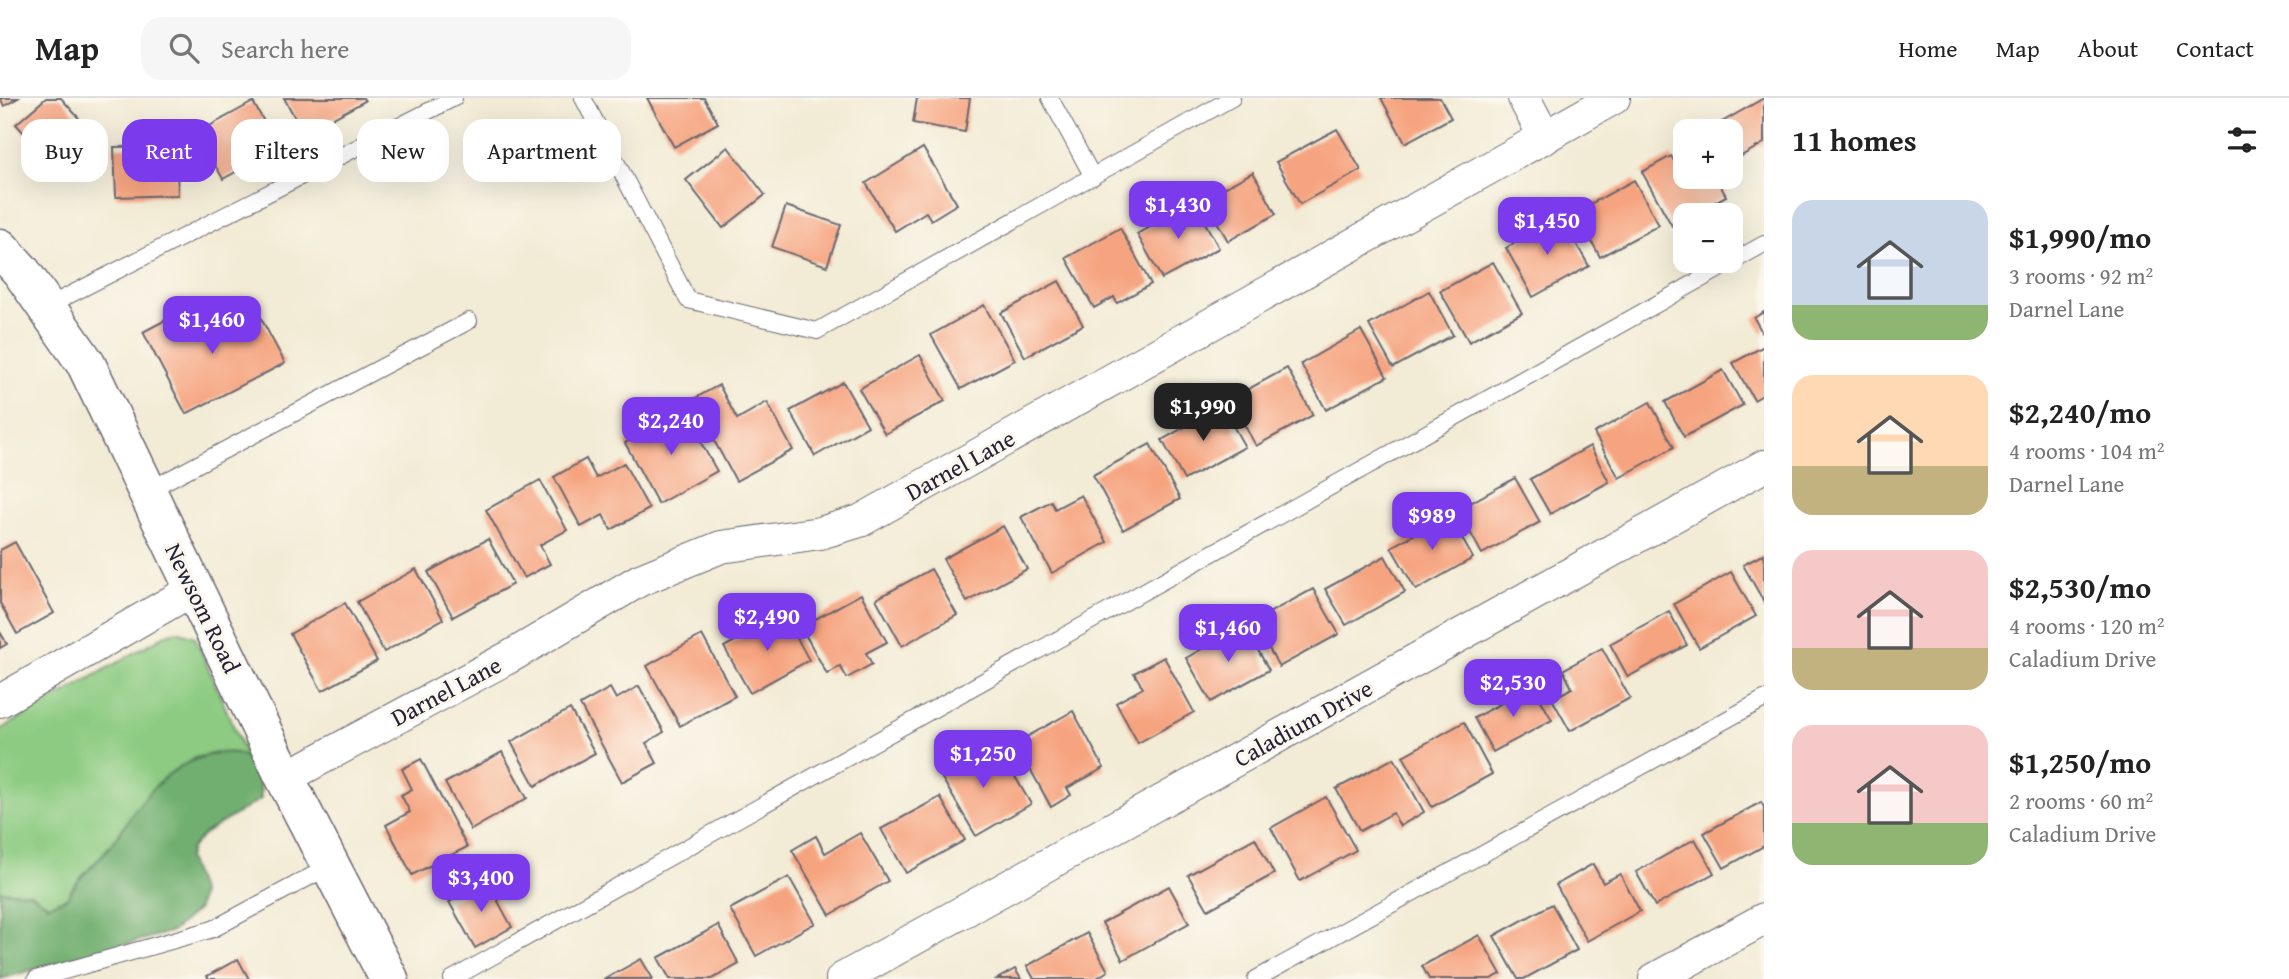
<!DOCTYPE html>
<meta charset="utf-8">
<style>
:root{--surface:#fff;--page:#f6f6f6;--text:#222;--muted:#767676;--line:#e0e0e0;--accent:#7c3aed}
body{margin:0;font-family:"Gentium Book Plus",serif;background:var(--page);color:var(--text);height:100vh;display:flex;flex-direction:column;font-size:26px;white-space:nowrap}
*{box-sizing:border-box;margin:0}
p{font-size:23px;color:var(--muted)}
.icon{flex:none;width:38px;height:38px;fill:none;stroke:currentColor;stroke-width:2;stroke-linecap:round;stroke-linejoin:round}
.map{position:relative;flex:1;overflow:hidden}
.details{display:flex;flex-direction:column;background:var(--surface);width:525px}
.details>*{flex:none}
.top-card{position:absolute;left:21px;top:21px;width:665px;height:63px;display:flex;gap:14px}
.controls{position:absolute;left:1673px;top:21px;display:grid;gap:14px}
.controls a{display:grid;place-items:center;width:70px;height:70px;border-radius:14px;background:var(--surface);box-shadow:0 7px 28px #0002;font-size:35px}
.price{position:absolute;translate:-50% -60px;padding:0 16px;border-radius:14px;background:var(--accent);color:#fff;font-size:23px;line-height:46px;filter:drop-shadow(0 2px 4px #0008)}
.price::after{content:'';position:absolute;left:50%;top:42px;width:21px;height:16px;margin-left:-10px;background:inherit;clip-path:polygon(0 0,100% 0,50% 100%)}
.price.on{background:#222;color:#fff}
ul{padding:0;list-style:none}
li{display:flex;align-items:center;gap:21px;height:175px;padding:0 28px}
li span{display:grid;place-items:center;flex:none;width:196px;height:140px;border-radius:21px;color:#555}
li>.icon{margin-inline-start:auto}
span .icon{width:84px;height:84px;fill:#fffc;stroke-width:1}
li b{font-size:30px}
h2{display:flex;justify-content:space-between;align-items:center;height:84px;padding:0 28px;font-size:30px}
.tag{padding:0 24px;border-radius:21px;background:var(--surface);box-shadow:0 7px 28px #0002;font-size:24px;line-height:63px}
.tag.on{background:var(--accent);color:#fff}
header{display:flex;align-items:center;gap:42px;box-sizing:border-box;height:98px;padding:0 35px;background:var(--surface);border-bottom:2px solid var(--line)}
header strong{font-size:33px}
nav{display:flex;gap:38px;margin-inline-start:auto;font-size:24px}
.search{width:490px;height:63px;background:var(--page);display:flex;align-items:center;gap:18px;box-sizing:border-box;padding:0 24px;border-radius:21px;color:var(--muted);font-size:26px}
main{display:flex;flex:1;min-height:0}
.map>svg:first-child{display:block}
</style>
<header>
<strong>Map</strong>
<div class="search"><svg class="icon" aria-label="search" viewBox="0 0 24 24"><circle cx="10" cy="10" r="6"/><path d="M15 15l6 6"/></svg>Search here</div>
<nav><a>Home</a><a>Map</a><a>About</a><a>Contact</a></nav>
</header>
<main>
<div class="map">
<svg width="1764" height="881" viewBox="0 0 1764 881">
<rect width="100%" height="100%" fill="#fbf7ec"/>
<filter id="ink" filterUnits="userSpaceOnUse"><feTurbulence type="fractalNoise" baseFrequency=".0143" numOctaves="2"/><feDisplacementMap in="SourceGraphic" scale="14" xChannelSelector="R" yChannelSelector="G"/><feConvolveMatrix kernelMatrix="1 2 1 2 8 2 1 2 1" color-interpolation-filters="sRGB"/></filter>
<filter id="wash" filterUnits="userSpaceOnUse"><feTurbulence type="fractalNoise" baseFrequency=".00686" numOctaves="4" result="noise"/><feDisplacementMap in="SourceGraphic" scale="28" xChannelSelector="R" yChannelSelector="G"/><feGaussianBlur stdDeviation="1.57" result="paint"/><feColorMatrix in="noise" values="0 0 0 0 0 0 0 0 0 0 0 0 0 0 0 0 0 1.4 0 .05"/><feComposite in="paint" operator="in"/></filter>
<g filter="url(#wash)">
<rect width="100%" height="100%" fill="#f2ebd5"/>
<!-- green -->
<path fill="#8ccb81" stroke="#57765e" stroke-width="2" d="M177,533L195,539L247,660L235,655H217L194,660L134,713L116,741L73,789L67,800L48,807L30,795L0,793V632L169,535Z"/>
<!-- forest -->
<path fill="#71af6f" stroke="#4a6855" stroke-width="2" d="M217,655C222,655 229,654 235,655C254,658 261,684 261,701L205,735L191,750L188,760L201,795L198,811L173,833L0,881V793L30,795L48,807L67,800C79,777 101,762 116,741C123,732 128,722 134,713C158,682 178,663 217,655Z"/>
<g id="blocks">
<!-- building -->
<g fill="#f6a480">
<path d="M0,0H18L4,8Z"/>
<path d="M46,0H61L98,42L60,76L16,26Z"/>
<path d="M284,0H363L365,3L304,36Z"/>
<path d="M647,0H704L718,25L674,49Z"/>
<path d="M917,0H970L965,34L913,25Z"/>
<path d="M1381,0H1440L1451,20L1405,45Z"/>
<path d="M1764,0V45L1734,62L1731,56V33H1718L1715,28Z"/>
<path d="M253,4L279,50L223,81L197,35Z"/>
<path d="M1337,31L1361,72L1300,106L1276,64Z"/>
<path d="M176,48L178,97L116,99L114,49Z"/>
<path d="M728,49L765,97L723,130L686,82Z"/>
<path d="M923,50L957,106L931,122L926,114L895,133L866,85Z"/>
<path d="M1671,58L1677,68L1685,64V79H1716L1726,98L1691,117H1685V121L1672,128L1642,74Z"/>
<path d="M1253,74L1276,116L1228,143L1204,101Z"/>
<path d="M1634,82L1659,127L1600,159L1576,114Z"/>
<path d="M1194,105L1219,150L1162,181L1137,136Z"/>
<path d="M786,108L841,127L827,168L772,149Z"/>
<path d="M1561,119L1589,168L1533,199L1506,150Z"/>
<path d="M1120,130L1151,186L1117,205L1114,199L1094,210L1066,160Z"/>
<path d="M1493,164L1522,215L1469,244L1440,193Z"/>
<path d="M1059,183L1083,227L1025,259L1001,215Z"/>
<path d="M1429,193L1453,237L1393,270L1369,227Z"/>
<path d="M984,207L1015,262L961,291L931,237Z"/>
<path d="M190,209L205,237L256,211L285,265L186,316L143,234Z"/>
<path d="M1764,214V238L1754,220Z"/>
<path d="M1361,232L1387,279L1326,312L1301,266Z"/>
<path d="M1764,248V296L1754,302L1733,265Z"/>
<path d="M920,257L945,303L885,336L859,291Z"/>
<path d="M1287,270L1313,317L1256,348L1230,301Z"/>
<path d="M1723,272L1743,307L1684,339L1665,304Z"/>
<path d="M843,284L868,328L815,358L790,313Z"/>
<path d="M719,287L737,321L767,304L793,352L736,383L692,302Z"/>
<path d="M1650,304L1674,349L1619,380L1594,335Z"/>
<path d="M1222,308L1245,349L1184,382L1162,342Z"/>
<path d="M683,313L717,373L658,406L625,345Z"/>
<path d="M1150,346L1180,401L1123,432L1093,377Z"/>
<path d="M1590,348L1609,384L1550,416L1530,381Z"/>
<path d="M586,361L596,380L624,365L649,411L611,432L603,417L581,429L554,379Z"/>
<path d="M1515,380L1540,424L1482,456L1458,412Z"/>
<path d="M540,382L567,432L540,447L550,466L524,480L486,412Z"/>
<path d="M1081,397L1107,444L1052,475L1021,419L1051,403L1055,411Z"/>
<path d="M1449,417L1473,460L1416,492L1391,449Z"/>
<path d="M1003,428L1027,471L967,504L943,461Z"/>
<path d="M488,441L513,486L453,519L428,474Z"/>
<path d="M15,444L54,515L17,536L0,505V452Z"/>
<path d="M1764,456V504L1743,467Z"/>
<path d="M1385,458L1405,494L1346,527L1325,491Z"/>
<path d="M416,471L443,521L384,554L357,504Z"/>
<path d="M931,471L957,517L902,548L876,501Z"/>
<path d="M1731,474L1756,518L1699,550L1674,506Z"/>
<path d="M1313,491L1339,536L1279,569L1254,523Z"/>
<path d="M861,496L887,544L866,555L872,566L847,580L840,568L827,576L801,529Z"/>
<path d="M345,505L377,563L322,593L290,536Z"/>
<path d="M1669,513L1687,547L1628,579L1610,546Z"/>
<path d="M784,516L809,562L750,595L724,549Z"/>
<path d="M1244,527L1269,572L1211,604L1186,560Z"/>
<path d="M0,534L7,546L0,550Z"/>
<path d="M702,537L735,598L680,628L647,568Z"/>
<path d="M1602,550L1630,600L1570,633L1552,601L1572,590L1563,572Z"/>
<path d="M1164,559L1194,614L1138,645L1116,605L1143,590L1134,575Z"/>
<path d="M639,588L664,634L646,645L657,665L622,684L580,607L610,590L616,601Z"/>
<path d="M1533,588L1552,622L1493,654L1474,620Z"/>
<path d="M570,611L595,655L535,688L511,644Z"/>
<path d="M1073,613L1104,670L1067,690L1071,697L1051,709L1016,645Z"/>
<path d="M1464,624L1492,676L1432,709L1403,658Z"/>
<path d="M974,648L990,675L1007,665L1031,706L976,738L936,670Z"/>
<path d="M502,654L527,700L471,732L445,685Z"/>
<path d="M1394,660L1424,714L1400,728L1393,715L1360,733L1336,691Z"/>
<path d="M421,661L467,749L412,777L386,727L410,714L401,697L412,691L402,671Z"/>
<path d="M940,699L965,742L906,775L881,731Z"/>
<path d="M1326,699L1356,752L1300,783L1271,730Z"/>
<path d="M1761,704L1764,709V748L1724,770L1704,735Z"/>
<path d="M860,735L888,783L830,817L792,752L816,738L825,755Z"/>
<path d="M1255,740L1274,776L1208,812L1188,777Z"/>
<path d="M1695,741L1714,775L1655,808L1636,774Z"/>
<path d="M1593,766L1603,785L1620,776L1640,813L1587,843L1556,787Z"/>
<path d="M789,779L815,825L756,858L730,811Z"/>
<path d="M487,783L512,829L475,850L449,804Z"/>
<path d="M1169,788L1189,825L1123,862L1102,825Z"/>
<path d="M1552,806L1577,852L1524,881H1518L1494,838Z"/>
<path d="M718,827L739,866L712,881H670L658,860Z"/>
<path d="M1087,835L1108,873L1095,881H1034L1027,868Z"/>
<path d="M1479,837L1501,876L1491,881H1429L1422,868Z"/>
<path d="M238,861L249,881H209L207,878Z"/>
<path d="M641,861L653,881H605Z"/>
<path d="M1015,871L1021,881H997Z"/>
</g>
</g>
</g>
<g filter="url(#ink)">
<use href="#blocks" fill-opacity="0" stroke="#6b6871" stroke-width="2"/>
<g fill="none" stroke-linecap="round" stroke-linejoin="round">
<!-- service casing -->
<g stroke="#6b6871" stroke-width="18">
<g id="service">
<path d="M583,0L688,202L817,233L1232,0"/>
<path d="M1050,0L1093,79"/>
<path d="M46,209L454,0"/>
<path d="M147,393L469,223"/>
<path d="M36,881L213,831L330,768"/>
<path d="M452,881L1764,146"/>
<path d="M1256,881L1764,601"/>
</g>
</g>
<!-- minor casing -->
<g stroke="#6b6871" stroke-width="34">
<g id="minor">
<path d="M1524,0L1545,40"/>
<path d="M0,603L194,491"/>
<path d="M285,680L513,557L640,482L721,449L820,435L860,423L1614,0"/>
<path d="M842,881L1764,368"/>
<path d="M1655,881L1764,821"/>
</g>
</g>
<!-- tertiary casing -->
<g stroke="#6b6871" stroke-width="41">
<path id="tertiary" d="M0,150L21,173L86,266L285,680L389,881"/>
</g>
<!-- service -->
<use href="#service" stroke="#fff" stroke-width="16"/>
<!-- minor -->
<use href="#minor" stroke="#fff" stroke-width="32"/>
<!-- tertiary -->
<use href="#tertiary" stroke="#fff" stroke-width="38"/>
</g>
</g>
<g text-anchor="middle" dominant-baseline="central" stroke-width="6" stroke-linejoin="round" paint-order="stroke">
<!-- street labels -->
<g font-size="24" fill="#22223b" stroke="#fbf7ec">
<text transform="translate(960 367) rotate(-29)">Darnel Lane</text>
<text transform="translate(203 510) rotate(64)">Newsom Road</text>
<text transform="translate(446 593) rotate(-28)">Darnel Lane</text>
<text transform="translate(1303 625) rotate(-29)">Caladium Drive</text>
</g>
</g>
</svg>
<div class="controls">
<a>+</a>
<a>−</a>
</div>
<b class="price" style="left:1178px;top:143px">$1,430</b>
<b class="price" style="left:1547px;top:159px">$1,450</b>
<b class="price" style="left:212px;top:258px">$1,460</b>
<b class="price on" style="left:1203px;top:345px">$1,990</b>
<b class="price" style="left:671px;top:359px">$2,240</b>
<b class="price" style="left:1432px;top:454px">$989</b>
<b class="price" style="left:767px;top:555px">$2,490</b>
<b class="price" style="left:1228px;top:566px">$1,460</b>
<b class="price" style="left:1513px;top:621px">$2,530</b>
<b class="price" style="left:983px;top:692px">$1,250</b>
<b class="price" style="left:481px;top:816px">$3,400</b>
<div class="top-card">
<a class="tag">Buy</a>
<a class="tag on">Rent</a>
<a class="tag">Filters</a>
<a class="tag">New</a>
<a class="tag">Apartment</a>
</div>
</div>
<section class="details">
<h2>11 homes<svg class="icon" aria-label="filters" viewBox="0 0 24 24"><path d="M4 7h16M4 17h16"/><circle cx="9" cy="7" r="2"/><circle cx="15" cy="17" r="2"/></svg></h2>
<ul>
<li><span style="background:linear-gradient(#c9d6e8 75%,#8fb573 0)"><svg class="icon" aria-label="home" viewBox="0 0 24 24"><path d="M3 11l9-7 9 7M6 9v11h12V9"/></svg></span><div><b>$1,990/mo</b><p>3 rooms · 92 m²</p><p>Darnel Lane</p></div></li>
<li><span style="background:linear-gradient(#ffd9b3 65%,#c2b280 0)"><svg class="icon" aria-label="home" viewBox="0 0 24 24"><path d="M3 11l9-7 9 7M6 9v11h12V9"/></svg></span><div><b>$2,240/mo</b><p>4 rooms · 104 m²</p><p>Darnel Lane</p></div></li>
<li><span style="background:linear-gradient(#f6c9c9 70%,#c2b280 0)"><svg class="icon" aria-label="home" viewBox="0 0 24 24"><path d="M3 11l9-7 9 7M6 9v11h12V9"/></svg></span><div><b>$2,530/mo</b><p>4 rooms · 120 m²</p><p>Caladium Drive</p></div></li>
<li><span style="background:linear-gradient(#f6c9c9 70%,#8fb573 0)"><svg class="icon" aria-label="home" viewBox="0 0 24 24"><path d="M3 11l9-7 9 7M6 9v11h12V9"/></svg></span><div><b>$1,250/mo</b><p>2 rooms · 60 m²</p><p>Caladium Drive</p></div></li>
</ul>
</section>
</main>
